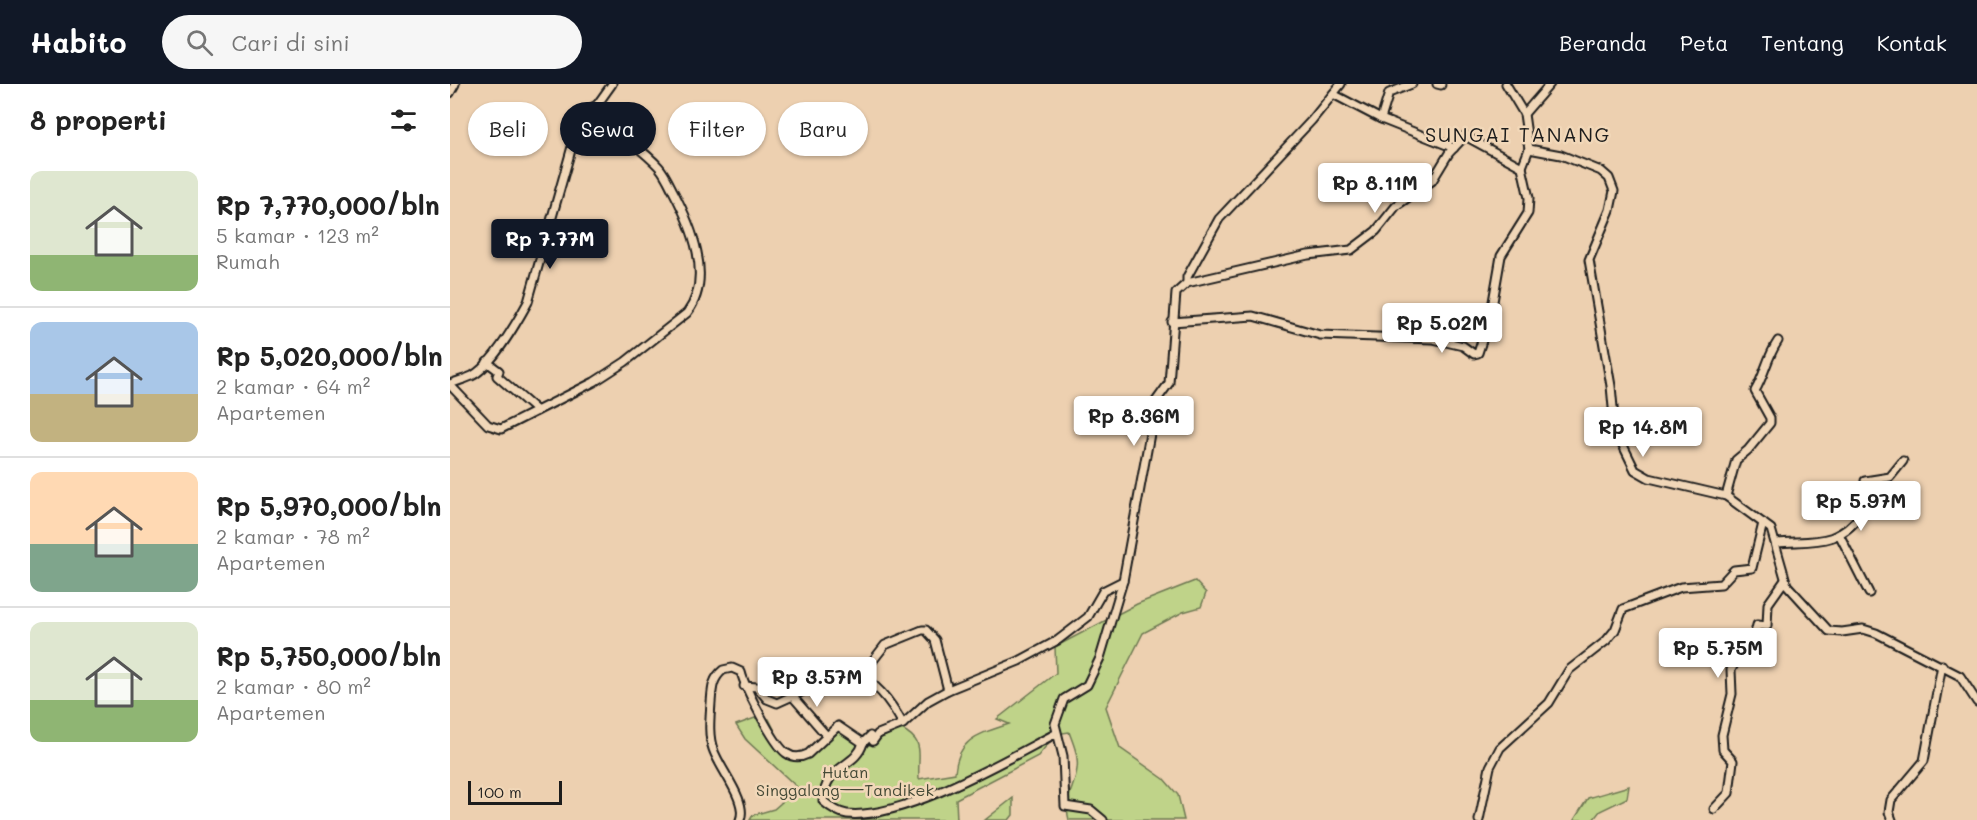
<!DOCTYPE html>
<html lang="id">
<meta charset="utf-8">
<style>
:root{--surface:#fff;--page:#f6f6f6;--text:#222;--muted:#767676;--line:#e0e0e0;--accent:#111827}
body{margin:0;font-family:Mali,sans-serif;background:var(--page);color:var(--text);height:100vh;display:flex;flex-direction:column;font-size:22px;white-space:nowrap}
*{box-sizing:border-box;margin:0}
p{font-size:20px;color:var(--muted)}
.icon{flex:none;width:33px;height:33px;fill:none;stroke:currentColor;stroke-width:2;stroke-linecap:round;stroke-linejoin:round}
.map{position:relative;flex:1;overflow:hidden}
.sheet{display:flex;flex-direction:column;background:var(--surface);width:450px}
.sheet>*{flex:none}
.top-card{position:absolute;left:18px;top:18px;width:570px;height:54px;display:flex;gap:12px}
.scale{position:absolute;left:18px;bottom:15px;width:94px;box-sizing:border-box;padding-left:6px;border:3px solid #1c1c1c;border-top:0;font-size:16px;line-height:21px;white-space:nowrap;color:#1c1c1c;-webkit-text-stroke:4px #f1d7b8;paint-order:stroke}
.price{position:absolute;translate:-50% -51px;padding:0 14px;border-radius:6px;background:#fff;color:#222;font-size:20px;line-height:39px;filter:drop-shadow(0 2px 3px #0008)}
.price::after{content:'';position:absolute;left:50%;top:36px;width:18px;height:14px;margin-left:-9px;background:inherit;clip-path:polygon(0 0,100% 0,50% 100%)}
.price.on{background:var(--accent);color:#fff}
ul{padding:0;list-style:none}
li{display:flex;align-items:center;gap:18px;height:150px;padding:0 30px}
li+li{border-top:2px solid var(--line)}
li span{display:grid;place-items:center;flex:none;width:168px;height:120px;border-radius:12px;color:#555}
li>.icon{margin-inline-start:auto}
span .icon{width:72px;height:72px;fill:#fffc;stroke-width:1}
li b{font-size:26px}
h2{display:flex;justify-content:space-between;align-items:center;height:72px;padding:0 30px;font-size:26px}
.chip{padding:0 21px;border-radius:27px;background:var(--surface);box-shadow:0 2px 4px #0004;font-size:21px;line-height:54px}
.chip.on{background:var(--accent);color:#fff}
header{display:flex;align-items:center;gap:36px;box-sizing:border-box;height:84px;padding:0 30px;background:var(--accent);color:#fff}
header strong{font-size:28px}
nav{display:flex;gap:33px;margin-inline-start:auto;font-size:21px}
.search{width:420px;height:54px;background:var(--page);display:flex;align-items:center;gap:15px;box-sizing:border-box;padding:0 21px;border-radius:33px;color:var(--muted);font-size:22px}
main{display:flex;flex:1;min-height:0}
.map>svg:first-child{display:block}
</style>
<header>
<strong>Habito</strong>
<div class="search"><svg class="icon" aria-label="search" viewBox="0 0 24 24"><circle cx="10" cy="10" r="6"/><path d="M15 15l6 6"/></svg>Cari di sini</div>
<nav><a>Beranda</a><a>Peta</a><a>Tentang</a><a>Kontak</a></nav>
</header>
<main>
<section class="sheet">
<h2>8 properti<svg class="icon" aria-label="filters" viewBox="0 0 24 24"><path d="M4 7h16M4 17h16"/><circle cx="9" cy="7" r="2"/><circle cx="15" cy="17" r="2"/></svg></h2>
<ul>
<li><span style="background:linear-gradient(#dfe7d0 70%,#8fb573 0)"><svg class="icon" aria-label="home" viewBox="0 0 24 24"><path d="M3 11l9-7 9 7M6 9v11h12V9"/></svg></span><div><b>Rp 7,770,000/bln</b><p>5 kamar · 123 m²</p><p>Rumah</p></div></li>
<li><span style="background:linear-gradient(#a9c7e8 60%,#c2b280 0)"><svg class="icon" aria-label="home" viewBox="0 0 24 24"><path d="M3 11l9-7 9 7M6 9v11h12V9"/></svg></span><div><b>Rp 5,020,000/bln</b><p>2 kamar · 64 m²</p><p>Apartemen</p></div></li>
<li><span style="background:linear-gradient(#ffd9b3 60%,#7fa58c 0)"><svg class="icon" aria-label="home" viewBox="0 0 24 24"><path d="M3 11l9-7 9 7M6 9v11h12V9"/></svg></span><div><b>Rp 5,970,000/bln</b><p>2 kamar · 78 m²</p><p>Apartemen</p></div></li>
<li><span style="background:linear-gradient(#dfe7d0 65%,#8fb573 0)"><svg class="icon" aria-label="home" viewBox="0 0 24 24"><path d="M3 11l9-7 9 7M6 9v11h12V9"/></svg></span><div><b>Rp 5,750,000/bln</b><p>2 kamar · 80 m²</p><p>Apartemen</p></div></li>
</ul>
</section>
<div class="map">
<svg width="1527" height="736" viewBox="0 0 1527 736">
<rect width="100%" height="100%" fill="#edd0b0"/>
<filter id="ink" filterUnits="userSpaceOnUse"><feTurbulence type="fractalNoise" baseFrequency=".0167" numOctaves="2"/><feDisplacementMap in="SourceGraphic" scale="12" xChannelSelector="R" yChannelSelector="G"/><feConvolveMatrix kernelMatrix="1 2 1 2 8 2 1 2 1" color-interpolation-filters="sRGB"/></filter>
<g filter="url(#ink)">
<!-- green -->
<g fill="#bfd389" stroke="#6e7852" stroke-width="1.5">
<path d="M745,497L756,509L751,523L733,528L693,549L656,623L670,664L714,695L728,711L734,736H619C613,716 625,703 627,685C629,672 623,659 619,648L606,650L588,672L506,715L507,736H300L303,731L324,725L348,704L295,655L286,641L305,634L319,635L333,663L340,670H362L385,648C396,648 411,652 417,662L450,644C477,658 467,669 469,695L505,689C508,654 529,650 559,640L547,635L606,589L605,563L687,520Z"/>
<path d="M1179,702L1177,714L1150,727L1143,736H1124L1138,714Z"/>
<path d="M563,714V731L559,736H535Z"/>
</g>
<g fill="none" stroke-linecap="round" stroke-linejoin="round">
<!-- street casing -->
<g stroke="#1c1c1c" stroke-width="11">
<g id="street">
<path d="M987,0L991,1"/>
<path d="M1056,0L1074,30L1079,65L1111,71L1151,87L1159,94L1164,107L1160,126L1139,176L1161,302L1165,345L1185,386L1199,394L1276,412L1321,445L1337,501L1379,547L1392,548L1413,545L1426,549L1510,592L1527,618"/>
<path d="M0,9L5,0"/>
<path d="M883,10L931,35L1004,64"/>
<path d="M1074,30L1100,0"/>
<path d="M931,35L939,9L962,0"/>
<path d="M737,199L858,171L901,166L926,147L946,122L982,97L999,69L1015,52L1072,83"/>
<path d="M722,238L803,232L870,251L983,255L1013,262L1024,270L1028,269L1041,229L1051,172L1078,129L1079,114L1072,83L1079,65"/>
<path d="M37,278L49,287L47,292L87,327"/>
<path d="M0,300C7,297 15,295 22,292C43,281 67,238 78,218L123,59L138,25L147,21"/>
<path d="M0,301L38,341L51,345L144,298L175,278L237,229C264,194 241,141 223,107C219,99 215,90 209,83C192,64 168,51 151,31L147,21L162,0"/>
<path d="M1276,412L1286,376L1298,366L1320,339V334L1305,307C1315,290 1317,273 1328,257"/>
<path d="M1389,450L1419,509"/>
<path d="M1327,459C1361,456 1388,463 1411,430C1414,426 1421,419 1421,414C1421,408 1415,404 1415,397L1440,393L1453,377"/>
<path d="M411,592L435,561L472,546H476L485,556L498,606"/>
<path d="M294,602L307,603L317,615L327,619L400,586C426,598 439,615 453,640"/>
<path d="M343,613L376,651"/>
<path d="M413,659C406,684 375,680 373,717C380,723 388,729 397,730C453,736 555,676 605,650"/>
<path d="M1264,725L1279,709L1283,677L1273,666L1272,651L1282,610L1281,586L1290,569H1303L1308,562L1305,549L1307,541L1317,542L1318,520L1335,496"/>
<path d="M290,736C298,717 270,686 263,665C258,651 260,634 261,619C262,605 262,595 273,586L282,584L291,588C295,604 323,659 336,669C343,674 350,674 358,670L388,642L413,659L420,652L423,657L428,650L453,640L478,617L498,606L569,577L608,556L638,533L653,507L673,497"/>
<path d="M653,736L641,726L615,722L613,672L605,640L614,615L637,601L650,574L673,497L706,317L719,299L726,209L737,199V193L769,135L862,36L891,0"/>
<path d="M1029,736L1040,683L1050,664L1099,619L1119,586L1156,557L1165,546L1173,525L1231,503L1271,500L1284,486L1302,484L1313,439"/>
<path d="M1442,736L1439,728L1441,716L1474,677L1492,581"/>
</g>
</g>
<!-- street -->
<use href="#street" stroke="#f1d7b8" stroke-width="7"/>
</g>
</g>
<g text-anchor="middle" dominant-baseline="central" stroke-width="5" stroke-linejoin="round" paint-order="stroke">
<!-- park labels -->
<g font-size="16" fill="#454a37" stroke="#f1d7b8">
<text x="395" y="687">Hutan<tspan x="395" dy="18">Singgalang—Tandikek</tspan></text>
</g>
<!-- quarter labels -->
<g font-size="20" letter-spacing="1.5" fill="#1c1c1c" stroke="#f1d7b8">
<text x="1068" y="50">SUNGAI TANANG</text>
</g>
</g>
</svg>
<div class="scale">100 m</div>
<b class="price" style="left:925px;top:130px">Rp 8.11M</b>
<b class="price on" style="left:100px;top:186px">Rp 7.77M</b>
<b class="price" style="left:992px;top:270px">Rp 5.02M</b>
<b class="price" style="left:684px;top:363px">Rp 8.36M</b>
<b class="price" style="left:1193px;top:374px">Rp 14.8M</b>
<b class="price" style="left:1411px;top:448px">Rp 5.97M</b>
<b class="price" style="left:1268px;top:595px">Rp 5.75M</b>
<b class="price" style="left:367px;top:624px">Rp 3.57M</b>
<div class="top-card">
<a class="chip">Beli</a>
<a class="chip on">Sewa</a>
<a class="chip">Filter</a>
<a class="chip">Baru</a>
</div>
</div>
</main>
